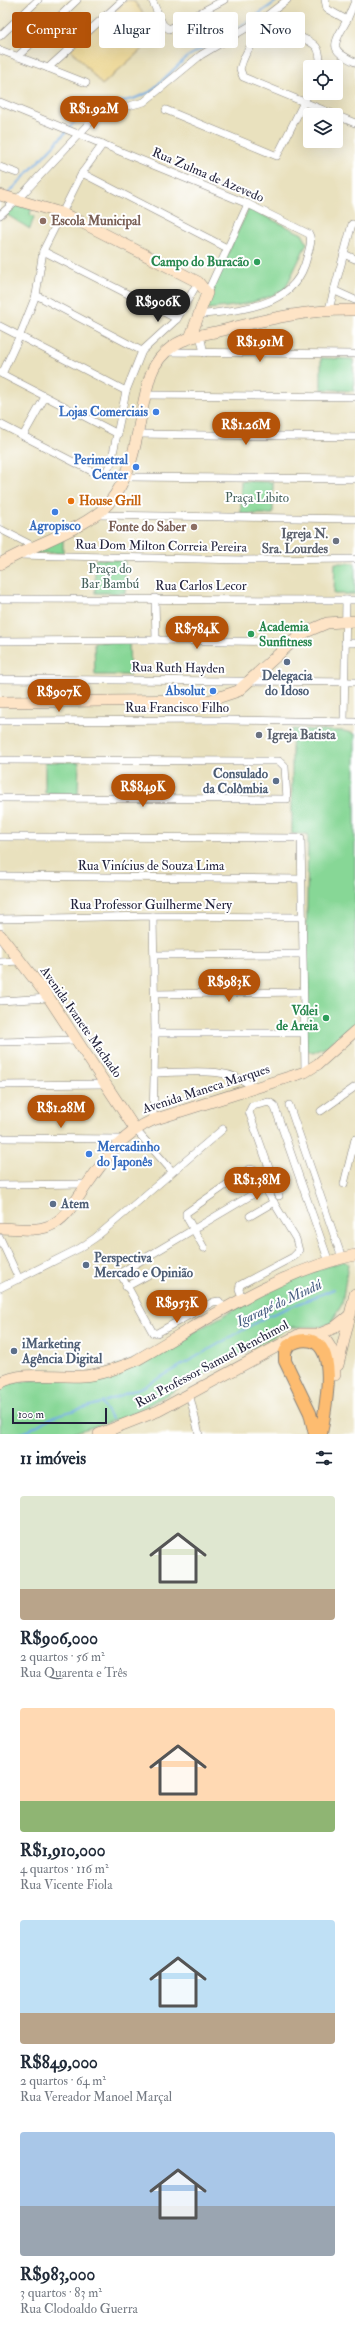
<!DOCTYPE html>
<html lang="pt">
<meta charset="utf-8">
<style>
:root{--surface:#fff;--page:#f6f6f7;--text:#1f2937;--muted:#747a83;--accent:#b45309}
body{margin:0;font-family:"IM FELL Double Pica",serif;background:var(--page);color:var(--text);height:100vh;display:flex;flex-direction:column;font-size:15px;white-space:nowrap}
*{box-sizing:border-box;margin:0}
p{font-size:13px;color:var(--muted)}
.icon{flex:none;width:22px;height:22px;fill:none;stroke:currentColor;stroke-width:2;stroke-linecap:round;stroke-linejoin:round}
.map{position:relative;height:1434px;overflow:hidden}
.side{display:flex;flex-direction:column;background:var(--surface);flex:1}
.side>*{flex:none}
.guide{position:absolute;left:12px;top:12px;width:331px;height:36px;display:flex;gap:8px}
.buttons{position:absolute;left:303px;top:60px;display:grid;gap:8px}
.buttons a{display:grid;place-items:center;width:40px;height:40px;border-radius:4px;background:var(--surface);box-shadow:0 4px 16px #0002;font-size:20px}
.scale{position:absolute;left:12px;bottom:10px;width:95px;box-sizing:border-box;padding-left:4px;border:2px solid #22223b;border-top:0;font-size:11px;line-height:14px;white-space:nowrap;color:#22223b;-webkit-text-stroke:3px #fff;paint-order:stroke}
.price{position:absolute;translate:-50% -34px;padding:0 9px;border-radius:14px;background:var(--accent);color:#fff;font-size:13px;line-height:26px;filter:drop-shadow(0 1px 2px #0008)}
.price::after{content:'';position:absolute;left:50%;top:24px;width:12px;height:9px;margin-left:-6px;background:inherit;clip-path:polygon(0 0,100% 0,50% 100%)}
.price.active{background:#222;color:#fff}
ul{padding:0;list-style:none}
li{display:grid;align-content:center;gap:8px;height:212px;padding:0 20px}
li span{display:grid;place-items:center;height:124px;border-radius:4px;color:#555}
li>.icon{margin-inline-start:auto}
span .icon{width:72px;height:72px;fill:#fffc;stroke-width:1}
li b{font-size:17px}
h2{display:flex;justify-content:space-between;align-items:center;height:48px;padding:0 20px;font-size:17px}
.tag{padding:0 14px;border-radius:4px;background:var(--surface);box-shadow:0 4px 16px #0002;font-size:14px;line-height:36px}
.tag.active{background:var(--accent);color:#fff}
.map>svg:first-child{display:block}
</style>
<div class="map">
<svg width="355" height="1434" viewBox="0 0 355 1434">
<rect width="100%" height="100%" fill="#fff"/>
<filter id="ink" filterUnits="userSpaceOnUse"><feTurbulence type="fractalNoise" baseFrequency=".025" numOctaves="2"/><feDisplacementMap in="SourceGraphic" scale="8" xChannelSelector="R" yChannelSelector="G"/><feConvolveMatrix kernelMatrix="1 2 1 2 8 2 1 2 1" color-interpolation-filters="sRGB"/></filter>
<filter id="wash" filterUnits="userSpaceOnUse"><feTurbulence type="fractalNoise" baseFrequency=".012" numOctaves="4" result="noise"/><feDisplacementMap in="SourceGraphic" scale="16" xChannelSelector="R" yChannelSelector="G"/><feGaussianBlur stdDeviation="0.9" result="paint"/><feColorMatrix in="noise" values="0 0 0 0 0 0 0 0 0 0 0 0 0 0 0 0 0 1.4 0 .05"/><feComposite in="paint" operator="in"/></filter>
<g filter="url(#wash)">
<rect width="100%" height="100%" fill="#e9e1be"/>
<!-- green -->
<g fill="#87d796" stroke="#547c68">
<path d="M13,205L32,208L30,214L34,217L30,229L4,213Z"/>
<path d="M248,210H252L302,234L307,243L285,289C260,303 234,307 206,309L204,305Z"/>
<path d="M321,358L353,359L354,391L321,389Z"/>
<path d="M241,481L273,482V514H241Z"/>
<path d="M63,535V553H22Z"/>
<path d="M95,559L125,560V593H95Z"/>
<path d="M335,563H355V594H334Z"/>
<path d="M94,642H129L130,675H95Z"/>
<path d="M292,729L344,731L355,734V1024L326,1047L313,1053L305,1049L308,834H292Z"/>
<path d="M45,762H79L78,794L45,793Z"/>
<path d="M344,1261L348,1264L342,1304L331,1323L320,1327H291L126,1417L69,1434H0V1386L8,1383L33,1380L82,1379L166,1347L292,1278Z"/>
</g>
<!-- sand -->
<path fill="#eeda9e" stroke="#887e6c" d="M127,0H133L159,34L102,85L70,48Z"/>
<g fill="none" stroke-linecap="round" stroke-linejoin="round">
<!-- stream -->
<g stroke="#75ade4" stroke-width="2">
<path d="M69,128L80,117L98,106L133,99L150,92L187,57L249,21L278,0"/>
<path d="M8,194L66,132"/>
<path d="M101,1403L112,1419"/>
<path d="M16,1434L25,1432L54,1416L101,1403L145,1386L266,1317L334,1289"/>
</g>
</g>
</g>
<g filter="url(#ink)">
<g fill="none" stroke-linecap="round" stroke-linejoin="round">
<!-- street casing -->
<g stroke="#86827c" stroke-width="8">
<g id="street">
<path d="M152,0L163,25L169,29L224,0"/>
<path d="M325,0L327,9L347,20C334,44 327,49 355,62"/>
<path d="M347,20L355,1"/>
<path d="M0,36L38,0"/>
<path d="M0,50L48,68L123,0"/>
<path d="M17,57L77,0"/>
<path d="M320,67C321,46 316,44 298,36C293,33 287,30 281,29C259,27 245,51 240,69L243,77L355,123"/>
<path d="M48,68L86,83"/>
<path d="M0,102L248,204L309,234C313,241 309,249 307,257C295,309 241,309 198,315"/>
<path d="M166,110L277,156L310,90"/>
<path d="M0,167L17,173"/>
<path d="M82,173L227,248"/>
<path d="M0,215L17,200L94,118L109,111L144,102L201,55L265,17L287,0"/>
<path d="M43,251L177,319"/>
<path d="M344,254L355,259"/>
<path d="M333,290L355,300"/>
<path d="M207,293L248,204"/>
<path d="M36,295L142,351"/>
<path d="M329,309L352,224"/>
<path d="M0,326L126,391"/>
<path d="M200,335L204,353"/>
<path d="M166,352L355,354"/>
<path d="M0,373L118,434"/>
<path d="M2,374L20,335L36,295L43,251L82,173L103,144"/>
<path d="M146,395L355,397"/>
<path d="M0,424L97,474H105L111,463L126,391L142,351L177,319L198,282"/>
<path d="M138,434L355,437"/>
<path d="M23,436L45,397"/>
<path d="M126,477L355,479"/>
<path d="M97,515L355,519"/>
<path d="M0,529L33,546"/>
<path d="M18,555L243,560L355,559"/>
<path d="M155,598L156,640"/>
<path d="M0,599L355,600"/>
<path d="M0,641L156,640L292,642"/>
<path d="M345,643H355"/>
<path d="M0,679L355,682"/>
<path d="M0,721L226,720L355,722"/>
<path d="M344,722L346,600"/>
<path d="M0,760L279,761L285,767L287,799L0,798"/>
<path d="M0,837L301,838L305,1072"/>
<path d="M0,876L302,879"/>
<path d="M0,919L153,916L302,917"/>
<path d="M154,955L302,954"/>
<path d="M0,962L21,961"/>
<path d="M155,994L302,992"/>
<path d="M0,1001L49,998"/>
<path d="M155,1033H303"/>
<path d="M0,1042L78,1040"/>
<path d="M154,1073C185,1073 228,1065 252,1087"/>
<path d="M0,1085L107,1084"/>
<path d="M289,1105L342,1258"/>
<path d="M321,1111L355,1087"/>
<path d="M153,1120L155,1033L153,916"/>
<path d="M135,1129L172,1171"/>
<path d="M0,1138L122,1139"/>
<path d="M344,1184L355,1139"/>
<path d="M0,1185L87,1184"/>
<path d="M279,1196L249,1112L252,1106L269,1102L274,1105L329,1262"/>
<path d="M250,1216L274,1202"/>
<path d="M0,1238L19,1279"/>
<path d="M204,1248L186,1216V1213L249,1169L254,1170L296,1239L299,1251L293,1257L240,1285L239,1290L243,1300"/>
<path d="M126,1287L152,1273"/>
<path d="M0,1288L80,1248L95,1238L223,1129"/>
<path d="M225,1310L219,1301L213,1302L157,1333H153L120,1273L265,1187"/>
<path d="M189,1393L199,1434"/>
</g>
</g>
<!-- secondary casing -->
<g stroke="#86827c" stroke-width="12">
<g id="secondary">
<path d="M0,195L61,213L83,223L198,282L207,293L190,338"/>
<path d="M0,564C29,546 88,528 108,504C140,467 136,419 151,374C155,363 163,353 173,346C188,336 207,334 224,330C268,319 309,309 355,310"/>
<path d="M0,702L211,700L238,691L292,642L306,632L327,623L355,621"/>
<path d="M0,935L49,998L135,1129"/>
<path d="M0,1228C15,1228 35,1232 49,1226C67,1219 77,1198 88,1183C106,1158 123,1133 153,1120L305,1072L318,1064L355,1031"/>
<path d="M319,1334L334,1328L350,1315"/>
<path d="M338,1365L355,1294"/>
<path d="M0,1383C23,1370 57,1378 82,1376C100,1375 118,1368 135,1361C205,1321 275,1272 355,1255"/>
<path d="M99,1434L158,1411L300,1334H319C333,1345 335,1357 335,1375"/>
</g>
</g>
<!-- primary casing -->
<g stroke="#86827c" stroke-width="14">
<path id="primary" d="M315,1434L310,1413L285,1361V1352L288,1346C295,1341 304,1339 312,1341C339,1350 324,1413 321,1434"/>
</g>
<!-- street -->
<use href="#street" stroke="#fff" stroke-width="7"/>
<!-- secondary -->
<use href="#secondary" stroke="#fee4c6" stroke-width="11"/>
<!-- primary -->
<use href="#primary" stroke="#fdbc70" stroke-width="12"/>
</g>
</g>
<!-- markers -->
<g fill="#8d6e63" stroke="#fff" stroke-width="1.5">
<circle cx="43" cy="221" r="4"/>
<circle cx="194" cy="527" r="4"/>
</g>
<g fill="#2e9e5b" stroke="#fff" stroke-width="1.5">
<circle cx="257" cy="262" r="4"/>
<circle cx="251" cy="634" r="4"/>
<circle cx="326" cy="1018" r="4"/>
</g>
<g fill="#3f7fe0" stroke="#fff" stroke-width="1.5">
<circle cx="156" cy="412" r="4"/>
<circle cx="136" cy="467" r="4"/>
<circle cx="55" cy="512" r="4"/>
<circle cx="213" cy="691" r="4"/>
<circle cx="89" cy="1154" r="4"/>
</g>
<circle fill="#e8710a" stroke="#fff" stroke-width="1.5" cx="71" cy="501" r="4"/>
<g fill="#6b7280" stroke="#fff" stroke-width="1.5">
<circle cx="336" cy="541" r="4"/>
<circle cx="259" cy="735" r="4"/>
</g>
<g fill="#5c6f8a" stroke="#fff" stroke-width="1.5">
<circle cx="287" cy="662" r="4"/>
<circle cx="276" cy="781" r="4"/>
<circle cx="53" cy="1204" r="4"/>
<circle cx="86" cy="1265" r="4"/>
<circle cx="14" cy="1351" r="4"/>
</g>
<g text-anchor="middle" dominant-baseline="central" stroke-width="4" stroke-linejoin="round" paint-order="stroke">
<!-- street labels -->
<g font-size="13" fill="#22223b" stroke="#fff">
<text transform="translate(208 175) rotate(23)">Rua Zulma de Azevedo</text>
<text transform="translate(161 546) rotate(1)">Rua Dom Milton Correia Pereira</text>
<text x="201" y="586">Rua Carlos Lecor</text>
<text transform="translate(178 668) rotate(1)">Rua Ruth Hayden</text>
<text x="177" y="708">Rua Francisco Filho</text>
<text x="151" y="866">Rua Vinícius de Souza Lima</text>
<text x="151" y="905">Rua Professor Guilherme Nery</text>
<text transform="translate(81 1022) rotate(55)">Avenida Ivanete Machado</text>
<text transform="translate(206 1089) rotate(-18)">Avenida Maneca Marques</text>
<text transform="translate(212 1364) rotate(-28)">Rua Professor Samuel Benchimol</text>
</g>
<!-- education labels -->
<g font-size="13" font-weight="bold" fill="#785e54" stroke="#fff" text-anchor="start">
<text x="51" y="221">Escola Municipal</text>
<text x="186" y="527" text-anchor="end">Fonte do Saber</text>
</g>
<!-- leisure labels -->
<g font-size="13" font-weight="bold" fill="#27864d" stroke="#fff" text-anchor="end">
<text x="249" y="262">Campo do Buracão</text>
<text x="259" y="627" text-anchor="start">Academia<tspan x="259" dy="15">Sunfitness</tspan></text>
<text x="318" y="1011">Vólei<tspan x="318" dy="15">de Areia</tspan></text>
</g>
<!-- shop labels -->
<g font-size="13" font-weight="bold" fill="#366cbe" stroke="#fff" text-anchor="end">
<text x="148" y="412">Lojas Comerciais</text>
<text x="128" y="460">Perimetral<tspan x="128" dy="15">Center</tspan></text>
<text x="55" y="526" text-anchor="middle">Agropisco</text>
<text x="205" y="691">Absolut</text>
<text x="97" y="1147" text-anchor="start">Mercadinho<tspan x="97" dy="15">do Japonês</tspan></text>
</g>
<!-- park labels -->
<g font-size="13" fill="#45615b" stroke="#fff">
<text x="257" y="498">Praça Libito</text>
<text x="110" y="569">Praça do<tspan x="110" dy="15">Bar Bambú</tspan></text>
</g>
<!-- food labels -->
<g font-size="13" font-weight="bold" fill="#c56008" stroke="#fff" text-anchor="start">
<text x="79" y="501">House Grill</text>
</g>
<!-- worship labels -->
<g font-size="13" font-weight="bold" fill="#5b616d" stroke="#fff" text-anchor="end">
<text x="328" y="534">Igreja N.<tspan x="328" dy="15">Sra. Lourdes</tspan></text>
<text x="267" y="735" text-anchor="start">Igreja Batista</text>
</g>
<!-- service labels -->
<g font-size="13" font-weight="bold" fill="#4e5e75" stroke="#fff" text-anchor="start">
<text x="287" y="676" text-anchor="middle">Delegacia<tspan x="287" dy="15">do Idoso</tspan></text>
<text x="268" y="774" text-anchor="end">Consulado<tspan x="268" dy="15">da Colômbia</tspan></text>
<text x="61" y="1204">Atem</text>
<text x="94" y="1258">Perspectiva<tspan x="94" dy="15">Mercado e Opinião</tspan></text>
<text x="22" y="1344">iMarketing<tspan x="22" dy="15">Agência Digital</tspan></text>
</g>
<!-- water labels -->
<g font-size="14" font-style="italic" fill="#435a7f" stroke="#fff">
<text transform="translate(279 1303) rotate(-25)">Igarapé do Mindú</text>
</g>
</g>
</svg>
<div class="buttons">
<a><svg class="icon" aria-label="locate" viewBox="0 0 24 24"><circle cx="12" cy="12" r="6"/><path d="M12 2v4M12 18v4M2 12h4M18 12h4"/></svg></a>
<a><svg class="icon" aria-label="layers" viewBox="0 0 24 24"><path d="M12 4l9 5-9 5-9-5zM3 14l9 5 9-5"/></svg></a>
</div>
<div class="scale">100 m</div>
<b class="price" style="left:94px;top:130px">R$1.92M</b>
<b class="price active" style="left:158px;top:323px">R$906K</b>
<b class="price" style="left:260px;top:363px">R$1.91M</b>
<b class="price" style="left:246px;top:446px">R$1.26M</b>
<b class="price" style="left:197px;top:650px">R$784K</b>
<b class="price" style="left:59px;top:713px">R$907K</b>
<b class="price" style="left:143px;top:808px">R$849K</b>
<b class="price" style="left:229px;top:1003px">R$983K</b>
<b class="price" style="left:61px;top:1129px">R$1.28M</b>
<b class="price" style="left:257px;top:1201px">R$1.38M</b>
<b class="price" style="left:177px;top:1324px">R$953K</b>
<div class="guide">
<a class="tag active">Comprar</a>
<a class="tag">Alugar</a>
<a class="tag">Filtros</a>
<a class="tag">Novo</a>
</div>
</div>
<section class="side">
<h2>11 imóveis<svg class="icon" aria-label="filters" viewBox="0 0 24 24"><path d="M4 7h16M4 17h16"/><circle cx="9" cy="7" r="2"/><circle cx="15" cy="17" r="2"/></svg></h2>
<ul>
<li><span style="background:linear-gradient(#dfe7d0 75%,#b9a48a 0)"><svg class="icon" aria-label="home" viewBox="0 0 24 24"><path d="M3 11l9-7 9 7M6 9v11h12V9"/></svg></span><div><b>R$906,000</b><p>2 quartos · 56 m²</p><p>Rua Quarenta e Três</p></div></li>
<li><span style="background:linear-gradient(#ffd9b3 75%,#8fb573 0)"><svg class="icon" aria-label="home" viewBox="0 0 24 24"><path d="M3 11l9-7 9 7M6 9v11h12V9"/></svg></span><div><b>R$1,910,000</b><p>4 quartos · 116 m²</p><p>Rua Vicente Fiola</p></div></li>
<li><span style="background:linear-gradient(#bfe0f5 75%,#b9a48a 0)"><svg class="icon" aria-label="home" viewBox="0 0 24 24"><path d="M3 11l9-7 9 7M6 9v11h12V9"/></svg></span><div><b>R$849,000</b><p>2 quartos · 64 m²</p><p>Rua Vereador Manoel Marçal</p></div></li>
<li><span style="background:linear-gradient(#a9c7e8 60%,#9aa5b1 0)"><svg class="icon" aria-label="home" viewBox="0 0 24 24"><path d="M3 11l9-7 9 7M6 9v11h12V9"/></svg></span><div><b>R$983,000</b><p>3 quartos · 83 m²</p><p>Rua Clodoaldo Guerra</p></div></li>
</ul>
</section>
